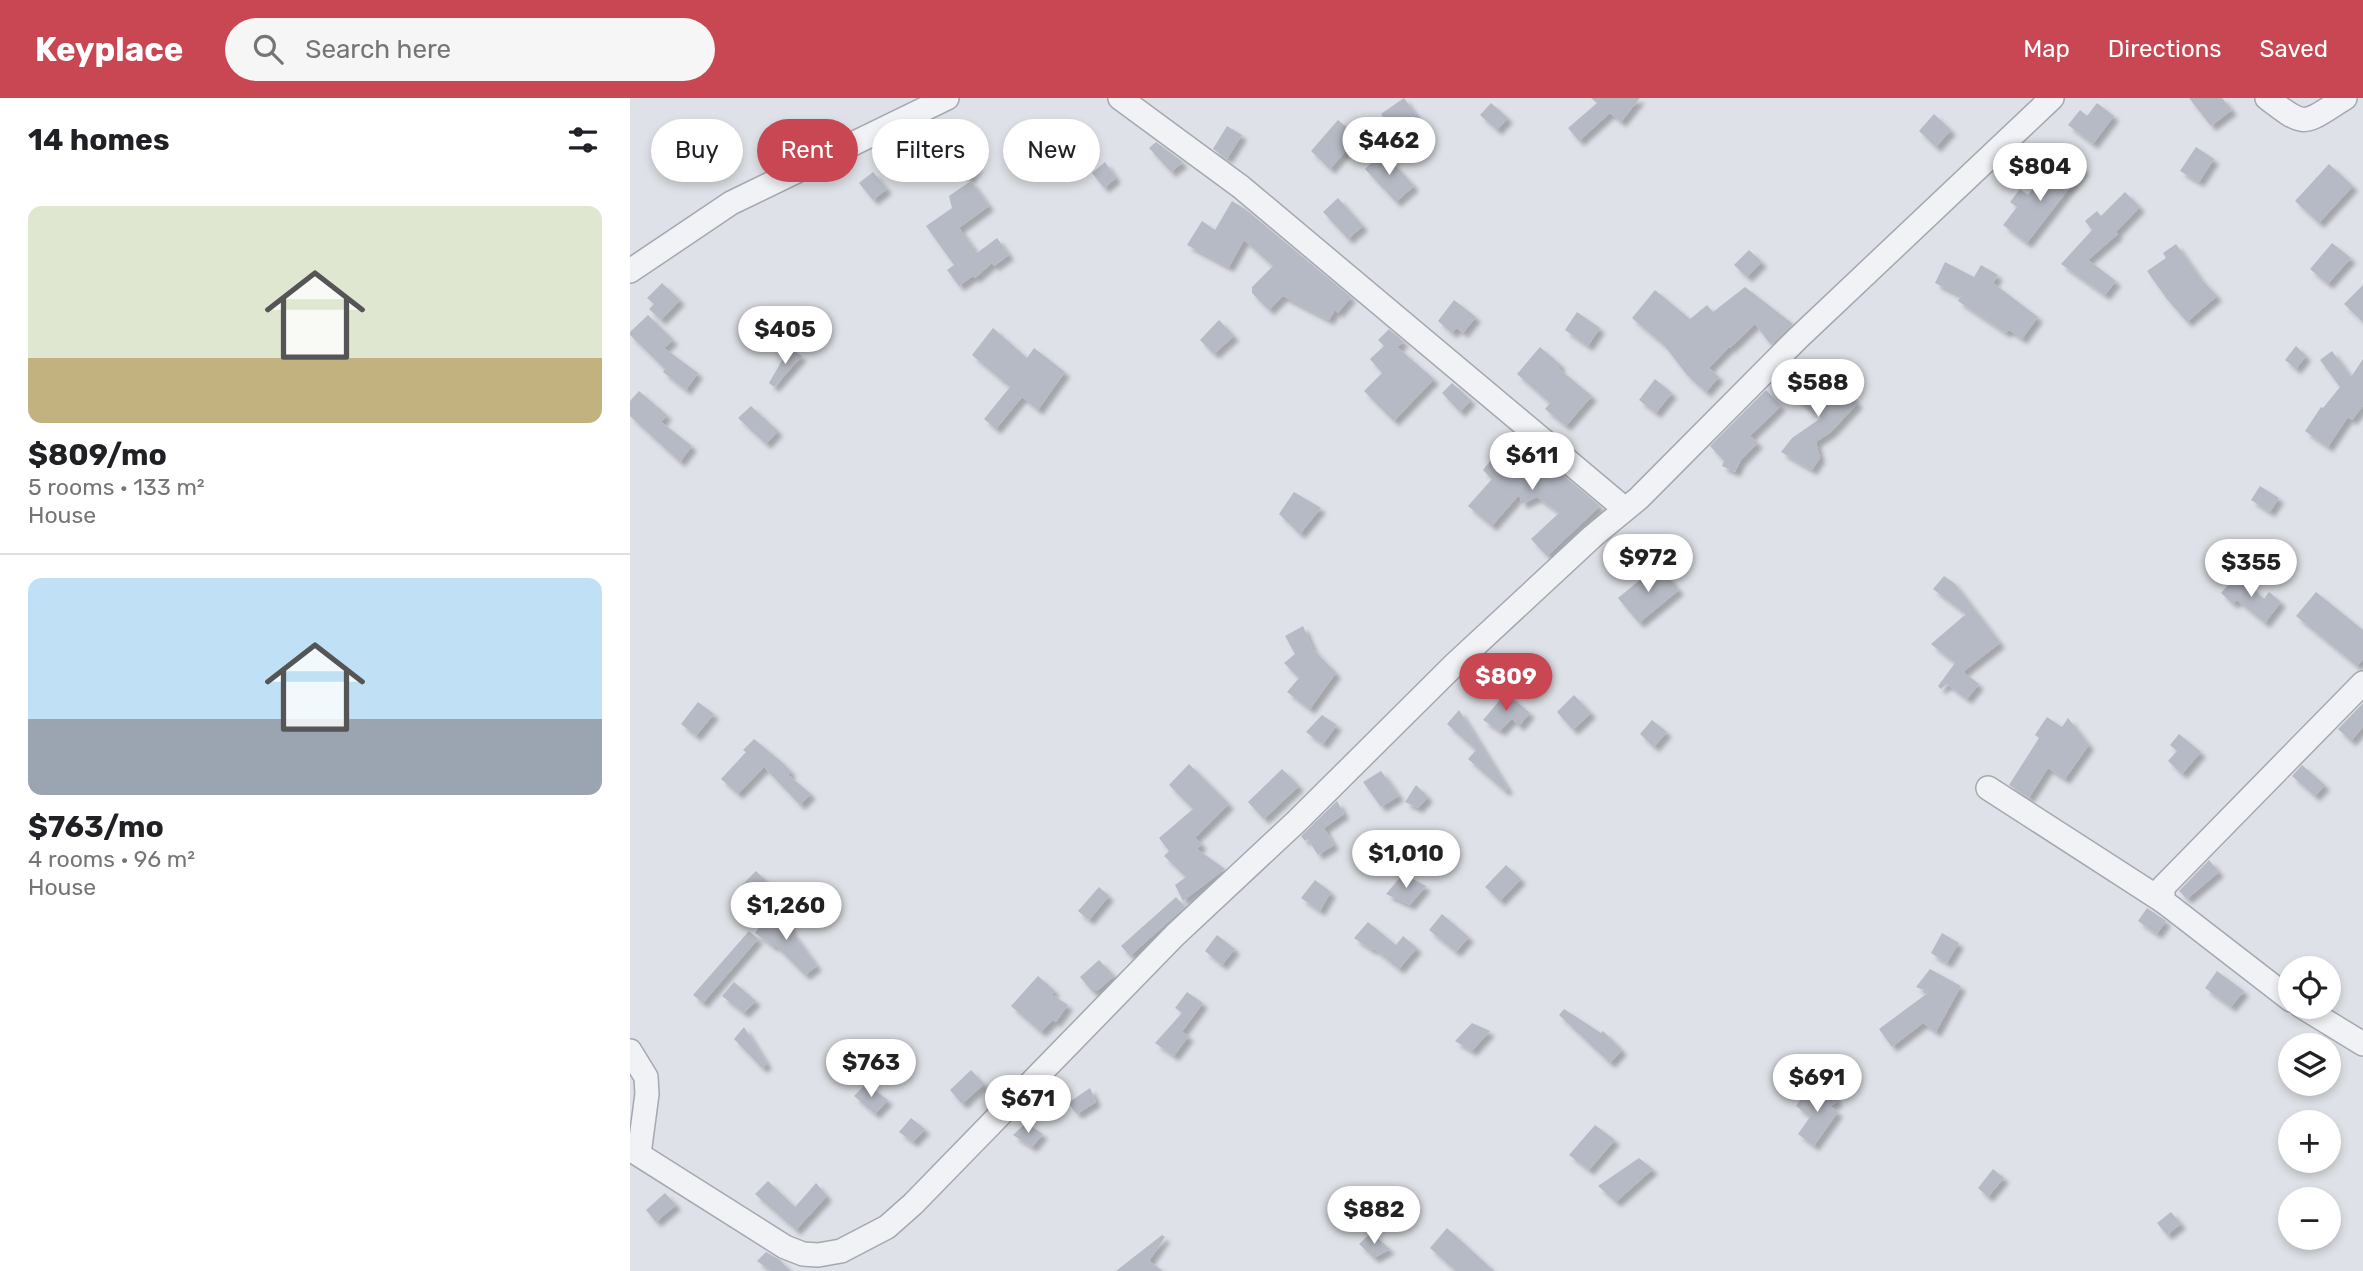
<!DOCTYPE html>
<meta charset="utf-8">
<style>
:root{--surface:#fff;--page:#f6f6f6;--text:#202124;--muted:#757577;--line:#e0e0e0;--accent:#c84752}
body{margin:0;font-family:Rubik,sans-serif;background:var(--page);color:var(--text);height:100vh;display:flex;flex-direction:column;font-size:26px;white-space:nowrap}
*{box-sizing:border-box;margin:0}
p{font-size:23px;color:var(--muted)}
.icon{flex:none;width:38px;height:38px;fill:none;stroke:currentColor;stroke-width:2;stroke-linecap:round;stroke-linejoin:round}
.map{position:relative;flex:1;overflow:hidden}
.panel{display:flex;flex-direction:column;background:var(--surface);width:630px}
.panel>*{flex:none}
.top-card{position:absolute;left:21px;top:21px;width:665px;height:63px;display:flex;gap:14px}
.tools{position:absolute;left:1648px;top:858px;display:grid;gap:14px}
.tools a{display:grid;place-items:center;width:63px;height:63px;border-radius:50%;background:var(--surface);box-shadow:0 4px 10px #0003;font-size:35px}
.price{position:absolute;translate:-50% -60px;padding:0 16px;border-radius:24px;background:#fff;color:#222;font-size:23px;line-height:46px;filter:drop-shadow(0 2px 4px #0008)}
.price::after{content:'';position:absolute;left:50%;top:42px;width:21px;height:16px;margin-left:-10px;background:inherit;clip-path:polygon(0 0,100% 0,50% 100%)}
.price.on{background:var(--accent);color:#fff}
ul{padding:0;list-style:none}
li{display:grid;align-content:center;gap:14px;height:371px;padding:0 28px}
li+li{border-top:2px solid var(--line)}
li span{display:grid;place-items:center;height:217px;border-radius:14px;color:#555}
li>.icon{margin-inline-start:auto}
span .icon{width:126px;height:126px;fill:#fffc;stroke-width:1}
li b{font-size:30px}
h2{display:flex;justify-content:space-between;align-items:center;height:84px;padding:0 28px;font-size:30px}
.tag{padding:0 24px;border-radius:32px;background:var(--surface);box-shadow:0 4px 10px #0003;font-size:24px;line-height:63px}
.tag.on{background:var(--accent);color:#fff}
header{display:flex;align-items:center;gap:42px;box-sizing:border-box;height:98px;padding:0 35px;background:var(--accent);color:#fff}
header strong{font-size:33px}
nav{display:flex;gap:38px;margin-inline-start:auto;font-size:24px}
.search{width:490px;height:63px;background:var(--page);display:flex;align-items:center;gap:18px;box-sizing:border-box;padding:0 24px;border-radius:38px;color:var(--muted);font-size:26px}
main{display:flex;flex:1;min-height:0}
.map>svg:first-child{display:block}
</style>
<header>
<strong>Keyplace</strong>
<div class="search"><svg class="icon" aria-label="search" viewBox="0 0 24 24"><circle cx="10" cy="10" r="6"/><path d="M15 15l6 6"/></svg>Search here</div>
<nav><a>Map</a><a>Directions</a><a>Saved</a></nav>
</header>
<main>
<section class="panel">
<h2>14 homes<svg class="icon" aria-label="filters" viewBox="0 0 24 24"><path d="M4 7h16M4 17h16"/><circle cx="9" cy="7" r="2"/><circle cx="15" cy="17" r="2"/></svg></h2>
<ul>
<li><span style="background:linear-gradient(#dfe7d0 70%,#c2b280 0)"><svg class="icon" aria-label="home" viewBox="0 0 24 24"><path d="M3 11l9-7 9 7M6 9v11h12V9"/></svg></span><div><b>$809/mo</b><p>5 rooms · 133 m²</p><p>House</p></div></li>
<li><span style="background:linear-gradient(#bfe0f5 65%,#9aa5b1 0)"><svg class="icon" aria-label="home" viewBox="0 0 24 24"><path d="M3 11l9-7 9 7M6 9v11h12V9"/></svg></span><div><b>$763/mo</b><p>4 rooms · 96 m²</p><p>House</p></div></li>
</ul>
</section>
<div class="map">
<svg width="1733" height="1173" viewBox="0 0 1733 1173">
<defs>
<filter id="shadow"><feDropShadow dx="5" dy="5" stdDeviation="2" flood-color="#0004"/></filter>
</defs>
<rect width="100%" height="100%" fill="#dee1e7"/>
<!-- building -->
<g fill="#b6bac4" filter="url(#shadow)">
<path d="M774,0L786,17L764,33L751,16Z"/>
<path d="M961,0H1010L991,24L980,15L949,43L938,30L967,5Z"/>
<path d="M1559,0H1592L1602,12L1581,28Z"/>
<path d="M861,5L878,20L867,32L850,17Z"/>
<path d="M1467,5L1484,18L1463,46L1438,27L1450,12L1457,18Z"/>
<path d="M1304,16L1321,32L1306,49L1289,33Z"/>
<path d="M708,22L728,39L700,71L681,53Z"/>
<path d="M597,28L612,37L597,61L583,51Z"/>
<path d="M308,43L348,67L338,83Z"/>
<path d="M526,44L553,64L541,74L519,50Z"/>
<path d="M1566,49L1584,61L1569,84L1550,73Z"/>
<path d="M753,54L784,88L766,104L735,71Z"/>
<path d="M1440,61L1454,71L1397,145L1373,127L1387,109L1380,104L1390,91L1398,97L1405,88L1414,95Z"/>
<path d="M475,64L486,80L474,90L462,75Z"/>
<path d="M1699,66L1723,88L1689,125L1665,103Z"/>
<path d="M243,74L257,91L243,102L229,85Z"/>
<path d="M341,83L359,108L329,130L347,155L367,140L379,157L364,168L362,165L345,180L343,178L329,188L317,172L324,167L296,128L322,110L319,98Z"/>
<path d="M1495,94L1510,109L1486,134L1488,136L1458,162L1486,183L1475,197L1431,166L1462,132L1455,123L1467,113L1471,118Z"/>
<path d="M708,100L733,128L718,141L693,114Z"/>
<path d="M602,103L615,111L721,199L708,215L705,212L699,222L653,198L639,212L622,195V189L643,168L614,142L599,169L557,147L572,123L585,132Z"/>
<path d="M1702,145L1721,160L1698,186L1680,171Z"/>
<path d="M1546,146L1570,180L1587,198L1557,224L1537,201L1517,173L1536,160L1533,155Z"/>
<path d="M1119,152L1132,164L1117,179L1104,167Z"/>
<path d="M1315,164L1344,179L1351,167L1368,177L1363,185L1408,219L1392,241L1379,232L1376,235L1328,203L1331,198L1305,185Z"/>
<path d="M32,185L50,202L31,222L19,211L24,206L17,200Z"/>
<path d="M1733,187V224L1714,206Z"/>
<path d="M1115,189L1163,226L1141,247L1125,226L1100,250L1099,249L1079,270L1089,279L1076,294L1057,277L1034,247L1002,220L1025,192L1060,221L1077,207L1083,214Z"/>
<path d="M824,202L846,219L833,235L827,230L822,235L808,223Z"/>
<path d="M947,214L970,230L958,248L935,232Z"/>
<path d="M18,217L43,242L34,250L68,275L56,292L33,274L35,271L0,237V234Z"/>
<path d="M589,222L604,238L584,256L570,242Z"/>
<path d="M363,230L397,260L404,250L435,274L408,312L392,299L366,331L354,321L380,289L342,257Z"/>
<path d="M759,231L774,244L767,249L804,281L764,323L734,293L752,275L740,261L754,248L748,242Z"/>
<path d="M1666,248L1676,258L1666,271L1655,262Z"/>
<path d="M910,249L931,267L928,270L962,298L936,328L915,311L920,305L887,276Z"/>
<path d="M159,250L172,258L144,289L139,285Z"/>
<path d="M1702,253L1721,279L1733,261V308L1722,322L1718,319L1698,349L1675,333L1691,309L1693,310L1710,289L1690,262Z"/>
<path d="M1181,275L1206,294L1211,289L1228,305L1201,334L1186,344L1190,360L1182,372L1151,354L1162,340L1191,320L1163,299Z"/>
<path d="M1025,281L1042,295L1026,315L1009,302Z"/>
<path d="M822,285L841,302L830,314L812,295Z"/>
<path d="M1136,292L1151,308L1120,338L1128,345L1111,362L1105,374L1092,368L1094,363L1080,348Z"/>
<path d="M9,293L37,317L31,324L62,348L50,364L0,318V303Z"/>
<path d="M121,308L148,333L136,346L108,320Z"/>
<path d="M883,335L970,408L917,458L901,441L929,415L907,399L892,406L889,397L862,428L838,408L862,381L853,372Z"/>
<path d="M1630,388L1649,400L1640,414L1621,402Z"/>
<path d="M664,394L691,410L670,436L649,416Z"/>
<path d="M1028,467L1049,492L1009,525L988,500Z"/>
<path d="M1607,477L1634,501L1639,494L1651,504L1635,525L1607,502L1603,506L1591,495Z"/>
<path d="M1314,478L1324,485L1370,545L1333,574L1349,586L1337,601L1317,586L1311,591L1308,588L1325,565L1301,546L1336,516L1303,491Z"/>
<path d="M1686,494L1733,532V561L1727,568L1666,518Z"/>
<path d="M673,528L683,551L706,575L680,611L657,594L669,580L654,565L665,556L655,538Z"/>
<path d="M876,595L900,615L889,628L882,621L870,633L853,622Z"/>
<path d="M944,597L961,615L943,632L927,614Z"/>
<path d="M68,604L84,616L66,638L51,626Z"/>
<path d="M1733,605V629L1721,643L1708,631Z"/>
<path d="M829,612L878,691L875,693L838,661L846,652L817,626Z"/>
<path d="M692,617L707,627L693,646L676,634Z"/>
<path d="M1417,619L1432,629L1438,620L1459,647L1435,681L1418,670L1399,700L1379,687L1409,640L1405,637Z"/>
<path d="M1022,622L1037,634L1024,649L1010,636Z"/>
<path d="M1549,636L1571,654L1552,676L1538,663L1547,653L1540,647Z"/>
<path d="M124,641L154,666L161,674L158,677L181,696L170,707L134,669L108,696L91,681L116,654L113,652Z"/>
<path d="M559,666L599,706L565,740L572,746L567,751L595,771L553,803L545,787L556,779L534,758L539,753L529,740L563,711L539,687Z"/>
<path d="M1672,667L1695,687L1685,698L1662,678Z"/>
<path d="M652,671L669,688L634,721L618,704Z"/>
<path d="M751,673L769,698L751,709L733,684Z"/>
<path d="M786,687L798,699L788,710L775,704Z"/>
<path d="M707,703L714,716L694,730L704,747L688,757L678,741L675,743L671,738Z"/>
<path d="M1579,762L1589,774L1557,801L1549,793Z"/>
<path d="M876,767L891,781L870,803L855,789Z"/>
<path d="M126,773L145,792L129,807L109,790Z"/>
<path d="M773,776L796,788L780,807L756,796Z"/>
<path d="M685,782L701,794L690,813L671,800Z"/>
<path d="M469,789L479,798L459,822L448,813Z"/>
<path d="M546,799L555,809L500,858L491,848Z"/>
<path d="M1517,810L1536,823L1527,836L1508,823Z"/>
<path d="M141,813L161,828L159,830L187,868L175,877L145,847L144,849L125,835Z"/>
<path d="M812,816L839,839L826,854L799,832Z"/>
<path d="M738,824L766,847L773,838L787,850L769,871L743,850L742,852L724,840Z"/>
<path d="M119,833L128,841L73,905L63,897Z"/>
<path d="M1312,835L1329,845L1317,865L1301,855Z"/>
<path d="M587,837L605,851L592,867L575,853Z"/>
<path d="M469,862L484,878L467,893H462L450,879Z"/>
<path d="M1300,871L1331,888L1306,934L1293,925L1262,949L1249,931L1299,894L1286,889Z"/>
<path d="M1587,873L1614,893L1601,909L1575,890Z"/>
<path d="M408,878L425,893L421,896L438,907L426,924L423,922L411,934L381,908Z"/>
<path d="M104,884L126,903L114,915L92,898Z"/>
<path d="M557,894L573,905L552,934L559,938L544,958L525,945L552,915L545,910Z"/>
<path d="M934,911L971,935L973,933L992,952L980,965L929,917Z"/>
<path d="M842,925L860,933L842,953L825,943Z"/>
<path d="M114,929L137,966L132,970L104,941Z"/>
<path d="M341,972L354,986L332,1006L320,992Z"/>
<path d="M236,986L258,1002L245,1016L224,998Z"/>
<path d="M1197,987L1208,1004L1200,1008L1208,1014L1184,1048L1168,1036L1180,1019L1166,1008L1176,994L1183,999Z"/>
<path d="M460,990L466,1004L447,1016L438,1005Z"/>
<path d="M281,1020L295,1031L283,1044L269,1034Z"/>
<path d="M396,1025L413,1036L402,1049L383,1037Z"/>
<path d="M965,1027L985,1042L959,1072L939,1057Z"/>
<path d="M1009,1060L1023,1071L986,1104L968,1088Z"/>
<path d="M1363,1071L1374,1080L1358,1099L1348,1090Z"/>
<path d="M138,1083L165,1109L186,1085L197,1098L166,1132L125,1096Z"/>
<path d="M35,1095L46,1107L26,1124L16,1112Z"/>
<path d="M1541,1114L1551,1126L1537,1137L1527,1125Z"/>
<path d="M817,1130L864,1173H826L800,1150Z"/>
<path d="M741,1135L760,1151L744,1160L729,1146Z"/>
<path d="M532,1137L535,1139L519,1163L533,1173H486Z"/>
<path d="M136,1154L150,1162L160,1173H141L127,1163Z"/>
</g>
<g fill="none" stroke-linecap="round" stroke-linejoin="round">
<!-- minor casing -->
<g stroke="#a4a8b1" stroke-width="26">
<g id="minor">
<path d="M490,0L611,89L995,411"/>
<path d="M1637,0C1677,31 1673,26 1715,0"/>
<path d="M0,173L101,105L317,0"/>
<path d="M1358,690L1533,803"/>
<path d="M1661,902L1533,803V789L1733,585"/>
<path d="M1671,908L1733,946"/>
<path d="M0,953L16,979L17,996L9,1056"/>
<path d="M0,1051L155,1149L173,1156L188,1157L211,1153L257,1129L283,1106L545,837L667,723L825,566L963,438L1009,400L1167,241L1422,0"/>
</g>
</g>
<!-- minor -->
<use href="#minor" stroke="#f1f2f6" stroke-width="23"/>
</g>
</svg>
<div class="tools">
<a><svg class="icon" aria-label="locate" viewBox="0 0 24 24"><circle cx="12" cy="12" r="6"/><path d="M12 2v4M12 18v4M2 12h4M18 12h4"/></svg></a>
<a><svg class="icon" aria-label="layers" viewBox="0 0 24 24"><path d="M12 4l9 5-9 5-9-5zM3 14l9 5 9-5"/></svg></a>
<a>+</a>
<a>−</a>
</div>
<b class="price" style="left:759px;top:79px">$462</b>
<b class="price" style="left:1410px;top:105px">$804</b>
<b class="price" style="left:155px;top:268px">$405</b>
<b class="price" style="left:1188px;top:321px">$588</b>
<b class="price" style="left:902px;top:394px">$611</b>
<b class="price" style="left:1018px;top:496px">$972</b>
<b class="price" style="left:1621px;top:501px">$355</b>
<b class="price on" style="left:876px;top:615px">$809</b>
<b class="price" style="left:776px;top:792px">$1,010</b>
<b class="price" style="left:156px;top:844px">$1,260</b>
<b class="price" style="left:241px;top:1001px">$763</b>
<b class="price" style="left:1187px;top:1016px">$691</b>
<b class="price" style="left:398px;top:1037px">$671</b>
<b class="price" style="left:744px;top:1148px">$882</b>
<div class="top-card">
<a class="tag">Buy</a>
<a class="tag on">Rent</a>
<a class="tag">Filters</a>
<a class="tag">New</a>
</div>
</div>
</main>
